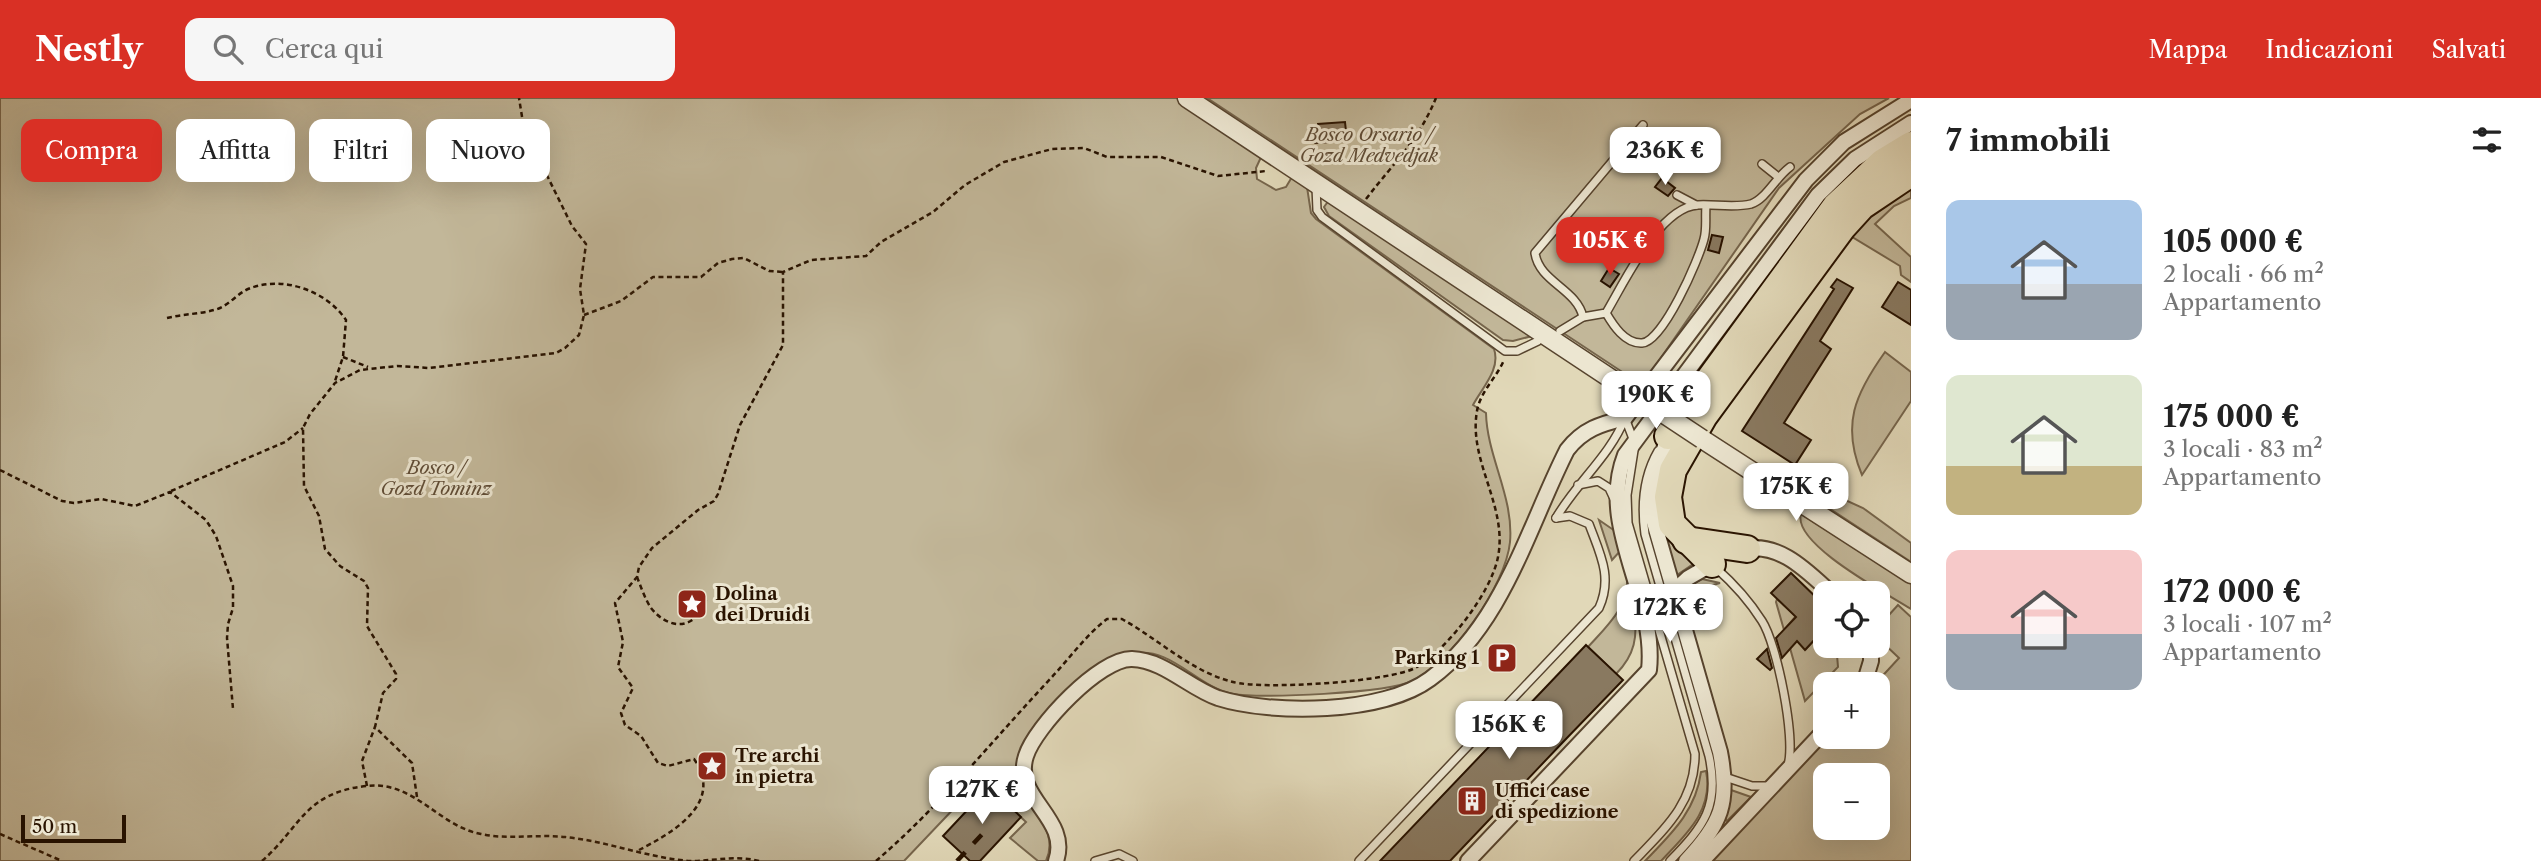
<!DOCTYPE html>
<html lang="it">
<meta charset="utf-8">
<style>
:root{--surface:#fff;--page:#f6f6f6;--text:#222;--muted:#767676;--accent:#d93025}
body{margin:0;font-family:"Libre Caslon Text",serif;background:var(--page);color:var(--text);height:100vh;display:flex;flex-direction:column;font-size:26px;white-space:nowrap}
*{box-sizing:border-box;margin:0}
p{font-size:23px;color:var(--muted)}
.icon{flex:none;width:38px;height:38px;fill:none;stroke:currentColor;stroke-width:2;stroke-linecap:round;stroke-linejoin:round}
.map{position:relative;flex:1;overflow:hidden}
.details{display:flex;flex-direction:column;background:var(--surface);width:630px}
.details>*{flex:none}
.top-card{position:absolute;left:21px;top:21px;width:665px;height:63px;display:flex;gap:14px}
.tools{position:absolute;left:1813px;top:483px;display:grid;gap:14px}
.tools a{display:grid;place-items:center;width:77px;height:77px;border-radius:14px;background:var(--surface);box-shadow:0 7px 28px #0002;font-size:35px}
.scale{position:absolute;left:21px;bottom:18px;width:105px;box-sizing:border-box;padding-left:7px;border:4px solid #291300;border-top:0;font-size:19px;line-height:24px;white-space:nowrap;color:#291300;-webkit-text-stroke:5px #ece6d1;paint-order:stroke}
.price{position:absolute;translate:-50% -60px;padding:0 16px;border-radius:14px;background:#fff;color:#222;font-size:23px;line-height:46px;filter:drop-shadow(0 2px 4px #0008)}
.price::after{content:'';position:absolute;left:50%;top:42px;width:21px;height:16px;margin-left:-10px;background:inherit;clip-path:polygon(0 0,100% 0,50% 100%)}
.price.active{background:var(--accent);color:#fff}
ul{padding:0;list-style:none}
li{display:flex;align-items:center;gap:21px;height:175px;padding:0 35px}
li span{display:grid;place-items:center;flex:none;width:196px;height:140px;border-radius:14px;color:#555}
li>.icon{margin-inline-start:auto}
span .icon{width:84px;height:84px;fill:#fffc;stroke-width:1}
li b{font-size:30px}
h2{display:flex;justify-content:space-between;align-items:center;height:84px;padding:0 35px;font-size:30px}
.tag{padding:0 24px;border-radius:14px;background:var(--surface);box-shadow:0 7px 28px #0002;font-size:24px;line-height:63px}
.tag.active{background:var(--accent);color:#fff}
header{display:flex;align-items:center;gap:42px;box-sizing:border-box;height:98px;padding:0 35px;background:var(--accent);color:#fff}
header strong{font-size:33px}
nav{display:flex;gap:38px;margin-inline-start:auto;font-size:24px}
.search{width:490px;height:63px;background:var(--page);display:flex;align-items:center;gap:18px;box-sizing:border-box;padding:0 24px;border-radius:14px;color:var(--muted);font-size:26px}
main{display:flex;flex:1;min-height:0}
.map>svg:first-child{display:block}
</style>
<header>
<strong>Nestly</strong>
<div class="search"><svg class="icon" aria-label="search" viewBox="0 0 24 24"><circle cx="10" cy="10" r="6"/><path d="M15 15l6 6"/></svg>Cerca qui</div>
<nav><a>Mappa</a><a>Indicazioni</a><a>Salvati</a></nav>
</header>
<main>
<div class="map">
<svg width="1911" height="763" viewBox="0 0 1911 763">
<rect width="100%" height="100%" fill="#e1d8b8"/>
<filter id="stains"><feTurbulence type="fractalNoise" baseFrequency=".00286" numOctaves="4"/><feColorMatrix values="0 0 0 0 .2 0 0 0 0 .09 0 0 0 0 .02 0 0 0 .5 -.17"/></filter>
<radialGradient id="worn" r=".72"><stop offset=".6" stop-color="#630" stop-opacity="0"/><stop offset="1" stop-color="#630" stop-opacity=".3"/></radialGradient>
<!-- green -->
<g fill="#c2b799" stroke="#76654c" stroke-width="2" fill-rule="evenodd">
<path d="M0,0H1179L1262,57L1256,70L1257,81L1276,92L1286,89L1292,79L1307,89L1311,115L1316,121L1494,251C1501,271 1482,290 1473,307L1486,315C1487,359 1514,399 1510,444C1506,487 1451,565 1412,583C1388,595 1261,601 1233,596C1198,590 1170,547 1133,556C1123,558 1102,564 1094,571C1086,576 1080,588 1075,596C1056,621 1037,647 1018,672C1019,709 1062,727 1046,763H1038L1010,740L1026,724L981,682L904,763H0Z"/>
<path d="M1207,0H1889L1860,16L1779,90L1642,287Z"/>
<path d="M1911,89V100L1894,108L1875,126L1911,159V184L1901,177L1900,168L1849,137L1880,107Z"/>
<path d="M1329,102L1532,238L1513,243L1503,242L1329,118L1324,109Z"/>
<path d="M1885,254L1911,274V303L1862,377C1841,327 1855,296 1885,254Z"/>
<path d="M1832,396L1863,410L1911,445V464L1824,407Z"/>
<path d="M1659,414L1699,462L1677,477L1662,440Z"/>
<path d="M1801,416L1911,486V511C1888,496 1792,446 1801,416Z"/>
<path d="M1599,422L1618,435L1622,451L1612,462Z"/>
<path d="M1627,476L1639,511L1634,513C1638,538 1635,557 1616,576L1588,549C1608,527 1630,508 1627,476Z"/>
<path d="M1702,481L1720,485L1687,494L1693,486Z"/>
<path d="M1777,501L1796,518L1784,532L1776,504Z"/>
<path d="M1898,507L1911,519V763H1708L1825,639H1878V586H1875L1899,560L1878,540V529ZM1825,677H1878V730H1825Z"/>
<path d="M1817,539L1837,557L1838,569L1805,603L1790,550L1797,543L1806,551Z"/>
<path d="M1706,673C1714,713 1685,737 1661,763H1645C1671,736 1696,713 1701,674Z"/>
<path d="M1731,692L1751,699L1727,723L1725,721Z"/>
</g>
<!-- building -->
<g fill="#897960" stroke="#291300" stroke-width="2">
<path d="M1345,24L1347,43L1315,45L1314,29H1318V26Z"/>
<path d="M1662,80L1675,90L1668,98L1655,89Z"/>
<path d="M1712,137L1723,139L1719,155L1708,152Z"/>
<path d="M1609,170L1619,176L1610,189L1601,183Z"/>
<path d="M1837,181L1853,190L1820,243L1831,251L1784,325L1811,342L1795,367L1742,333L1834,191L1831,189Z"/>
<path d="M1898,184L1911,192V227L1882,209Z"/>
<path d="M1791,475L1825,508V547L1817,539L1805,552L1797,543L1782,560L1776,540L1796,519L1771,495Z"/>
<path d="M1586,547L1623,582L1564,643L1450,763H1380Z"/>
<path d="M1767,551L1772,570L1770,572L1757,561Z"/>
<path d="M989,689L1021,719L980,763H970L943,738Z"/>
</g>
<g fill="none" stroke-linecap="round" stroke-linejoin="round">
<!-- service casing -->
<g stroke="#57442e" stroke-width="10">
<g id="service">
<path d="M1762,66L1777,78"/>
<path d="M1316,89L1317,112L1322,119L1505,253H1517L1538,243"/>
<path d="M1677,97L1696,107"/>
<path d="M1606,215C1613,227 1625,246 1642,245C1663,244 1699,161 1704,141C1707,131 1705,119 1706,108"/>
<path d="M1583,219C1577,191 1539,184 1535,155L1643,27"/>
<path d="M1560,233L1583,219L1606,215C1624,185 1659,109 1698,107C1714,106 1735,110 1751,106C1766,101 1776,79 1790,69"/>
<path d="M1658,353C1643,379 1641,407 1645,436L1709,658C1720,708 1704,728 1670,763"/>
<path d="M1578,387L1598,383L1609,390L1615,403"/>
<path d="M1556,420C1577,384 1610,358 1625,320L1635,346L1627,397L1628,425L1695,656C1695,704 1665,731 1634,763"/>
<path d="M1716,470C1733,485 1750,504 1762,523C1777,546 1796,641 1788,667"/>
<path d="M1725,679L1752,688H1771"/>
<path d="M1095,763L1119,756L1133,763"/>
<path d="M1359,763L1599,510C1613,479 1600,456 1589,426L1570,418L1556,420"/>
</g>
</g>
<!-- minor casing -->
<g stroke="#57442e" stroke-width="18">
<g id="minor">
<path d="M1668,338L1653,388L1652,417L1720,654C1730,705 1721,726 1686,763"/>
<path d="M1742,452C1778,442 1808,474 1831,495"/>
<path d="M1673,494L1688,480L1714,465"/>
<path d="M1864,586L1871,563V548"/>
<path d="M1056,763C1071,720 1012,700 1026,658C1035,629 1100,560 1132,561C1164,562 1189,590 1218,600C1272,617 1383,616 1430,581C1503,527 1528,429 1567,352C1583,331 1601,326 1625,320L1806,82L1844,44L1911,2"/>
<path d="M1468,763L1649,572C1657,498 1597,429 1625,357L1818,97L1855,61L1911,25"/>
<path d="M1702,763L1825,632"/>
</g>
</g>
<!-- tertiary casing -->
<g stroke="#57442e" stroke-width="21">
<g id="tertiary">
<path d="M1187,0L1631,294"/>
<path d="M1702,341L1911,476"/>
</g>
</g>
<!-- motorway casing -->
<g stroke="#291300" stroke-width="30">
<g id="motorway">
<path d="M1668,338L1836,108L1883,64L1911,47"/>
<path d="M1686,442L1747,451"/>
<path d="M1712,466L1672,426L1668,399L1673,372L1704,318L1842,130L1862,108L1911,75"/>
</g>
</g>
<!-- path -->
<g stroke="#291300" stroke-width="2.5" stroke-dasharray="5 3.5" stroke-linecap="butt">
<path d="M1366,101C1395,63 1417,45 1436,0"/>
<path d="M584,217L621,203L653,179H701L718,165L732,161L744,160L769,173L783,174"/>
<path d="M167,220C183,216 200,216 214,212C227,209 235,198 246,192C280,176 326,192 346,222L343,259L335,283"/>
<path d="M343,259L368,269"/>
<path d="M0,372L62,403L74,405L101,401L135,408L170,394L206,422L216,438L233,488V510L228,526L227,540L233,611"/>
<path d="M171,393L285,344L303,330"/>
<path d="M637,479C641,489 645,501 651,510C670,534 697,531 706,502"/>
<path d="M367,688L362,663L375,629"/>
<path d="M417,699L412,665L375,629L383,595L396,581V576L367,528L368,490L364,483L340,468L325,451L319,418L304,388L303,330L310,316L335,285L360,272L397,268L429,270L556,255L565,250L579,237L584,217L580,191L586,146L572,128L524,31L519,0"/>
<path d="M0,736L62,763"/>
<path d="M639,752C672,735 725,705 694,661L668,668L658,665L641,638L625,627L621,615L633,590L618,569L623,544L615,505L637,479L639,469L652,450L698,412L714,403L718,396L740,327L783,247V174L811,162L866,158L881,144L933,114L965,87L1004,64L1052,51L1084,50L1107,59H1161L1218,78L1266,73"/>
<path d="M262,763C301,729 304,695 366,688C414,682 438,728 481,736C508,742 537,736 565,739C607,743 648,760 690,763C714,763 736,757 759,763"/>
<path d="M876,763C940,708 993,642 1051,580C1069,561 1086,537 1107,521H1122C1158,541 1192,574 1233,584C1262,592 1392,584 1417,569C1448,550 1491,495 1498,459C1508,408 1468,363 1477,313C1480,294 1497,279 1504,262"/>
</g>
<!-- service -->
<use href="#service" stroke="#ece6d1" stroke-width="7"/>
<!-- minor -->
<use href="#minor" stroke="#ece6d1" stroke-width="14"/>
<!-- tertiary -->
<use href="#tertiary" stroke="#ece6d1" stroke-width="18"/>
<!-- motorway -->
<use href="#motorway" stroke="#e1d8b8" stroke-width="26"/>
<!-- rail -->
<path stroke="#291300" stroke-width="4.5" stroke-dasharray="12 12" stroke-linecap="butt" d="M957,763L988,730"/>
<!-- tertiary-bridge casing -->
<g stroke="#57442e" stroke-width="21" stroke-linecap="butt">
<path id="tertiary-bridge" d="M1631,294L1702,341"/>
</g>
<!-- tertiary-bridge -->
<use href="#tertiary-bridge" stroke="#ece6d1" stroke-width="18"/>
</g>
<!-- icons -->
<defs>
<g id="sight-square" transform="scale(1.575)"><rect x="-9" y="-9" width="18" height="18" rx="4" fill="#8f2418" stroke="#ece6d1"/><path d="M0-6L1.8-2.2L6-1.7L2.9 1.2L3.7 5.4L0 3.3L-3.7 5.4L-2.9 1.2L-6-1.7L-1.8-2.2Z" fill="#fff"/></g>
<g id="parking-square" transform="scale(1.575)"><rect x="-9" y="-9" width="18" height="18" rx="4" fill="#8f2418" stroke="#ece6d1"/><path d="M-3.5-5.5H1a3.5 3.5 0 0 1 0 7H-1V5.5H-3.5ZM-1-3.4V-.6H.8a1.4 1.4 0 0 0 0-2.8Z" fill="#fff"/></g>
<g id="building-square" transform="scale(1.575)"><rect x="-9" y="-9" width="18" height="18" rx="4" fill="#8f2418" stroke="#ece6d1"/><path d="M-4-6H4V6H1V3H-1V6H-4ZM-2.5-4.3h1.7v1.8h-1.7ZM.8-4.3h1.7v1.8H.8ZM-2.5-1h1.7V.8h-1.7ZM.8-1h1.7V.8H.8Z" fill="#fff"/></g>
</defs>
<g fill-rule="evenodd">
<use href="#sight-square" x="692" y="506"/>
<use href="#parking-square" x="1502" y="560"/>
<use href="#sight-square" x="712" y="668"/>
<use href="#building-square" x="1472" y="703"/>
</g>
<g text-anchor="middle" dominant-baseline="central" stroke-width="6" stroke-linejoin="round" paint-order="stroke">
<!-- park labels -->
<g font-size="18" font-style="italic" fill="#5f4c36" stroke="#ece6d1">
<text x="1369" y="37">Bosco Orsario /<tspan x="1369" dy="21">Gozd Medvedjak</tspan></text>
<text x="436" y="370">Bosco /<tspan x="436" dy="21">Gozd Tominz</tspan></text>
</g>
<!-- poi labels -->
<g font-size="18" font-weight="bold" fill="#291300" stroke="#ece6d1" text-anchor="start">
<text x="715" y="496">Dolina<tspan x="715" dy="21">dei Druidi</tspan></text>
<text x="1479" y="560" text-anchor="end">Parking 1</text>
<text x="735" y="658">Tre archi<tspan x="735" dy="21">in pietra</tspan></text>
<text x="1495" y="693">Uffici case<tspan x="1495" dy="21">di spedizione</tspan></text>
</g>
</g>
<rect width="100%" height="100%" filter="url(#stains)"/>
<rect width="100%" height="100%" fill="url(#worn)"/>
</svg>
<div class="tools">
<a><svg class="icon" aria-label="locate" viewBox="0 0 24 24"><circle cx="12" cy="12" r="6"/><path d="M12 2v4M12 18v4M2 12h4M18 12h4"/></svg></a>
<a>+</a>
<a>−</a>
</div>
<div class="scale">50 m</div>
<b class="price" style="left:1665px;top:89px">236K €</b>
<b class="price active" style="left:1610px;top:179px">105K €</b>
<b class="price" style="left:1656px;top:333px">190K €</b>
<b class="price" style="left:1796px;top:425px">175K €</b>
<b class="price" style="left:1670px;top:546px">172K €</b>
<b class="price" style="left:1509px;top:663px">156K €</b>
<b class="price" style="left:982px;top:728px">127K €</b>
<div class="top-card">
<a class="tag active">Compra</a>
<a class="tag">Affitta</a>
<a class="tag">Filtri</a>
<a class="tag">Nuovo</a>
</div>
</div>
<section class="details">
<h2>7 immobili<svg class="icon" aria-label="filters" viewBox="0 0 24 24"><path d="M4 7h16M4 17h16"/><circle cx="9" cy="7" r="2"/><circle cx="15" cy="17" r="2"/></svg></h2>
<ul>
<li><span style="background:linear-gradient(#a9c7e8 60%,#9aa5b1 0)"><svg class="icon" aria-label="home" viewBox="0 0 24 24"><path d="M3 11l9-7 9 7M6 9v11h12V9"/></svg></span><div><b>105 000 €</b><p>2 locali · 66 m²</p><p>Appartamento</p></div></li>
<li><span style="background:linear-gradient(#dfe7d0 65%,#c2b280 0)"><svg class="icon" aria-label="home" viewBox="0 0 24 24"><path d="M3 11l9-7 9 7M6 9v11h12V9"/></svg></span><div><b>175 000 €</b><p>3 locali · 83 m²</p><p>Appartamento</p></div></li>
<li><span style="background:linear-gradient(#f6c9c9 60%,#9aa5b1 0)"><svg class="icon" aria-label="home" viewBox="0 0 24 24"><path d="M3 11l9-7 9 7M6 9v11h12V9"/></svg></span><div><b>172 000 €</b><p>3 locali · 107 m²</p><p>Appartamento</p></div></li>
</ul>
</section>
</main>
